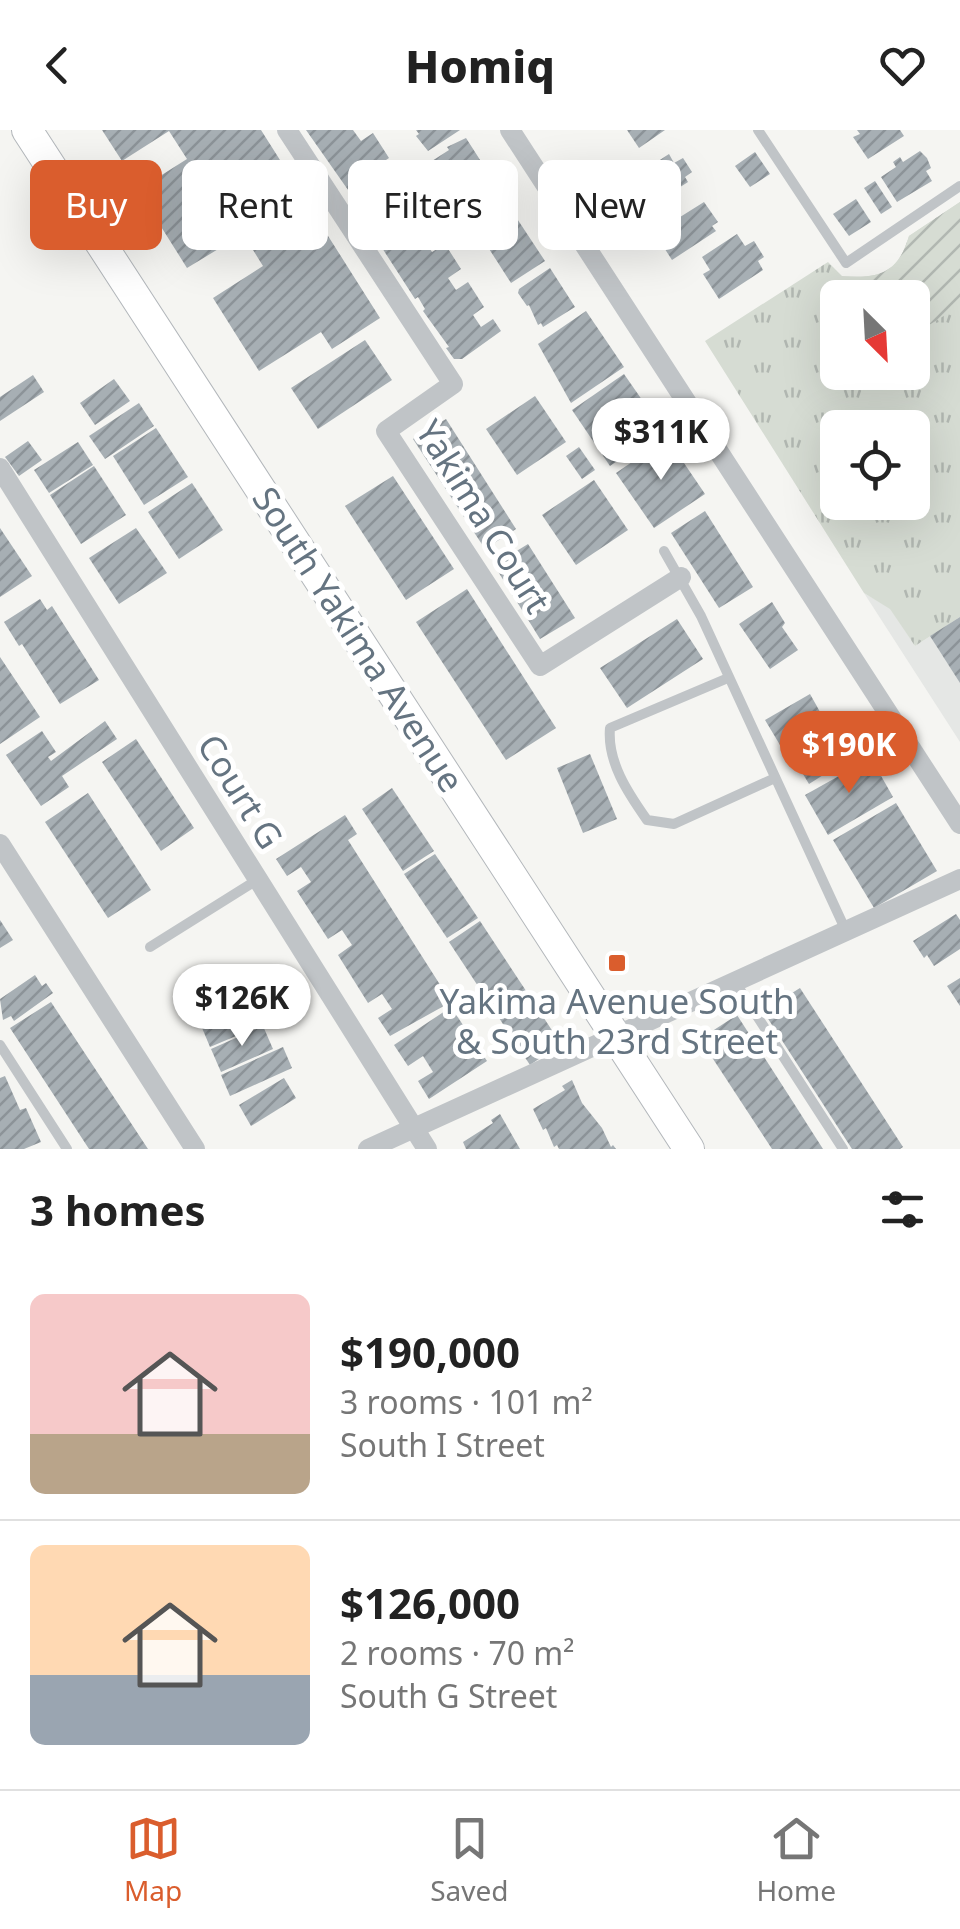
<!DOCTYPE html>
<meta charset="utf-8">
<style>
:root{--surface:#fff;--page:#f6f6f6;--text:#222;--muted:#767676;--line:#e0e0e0;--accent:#da5d2d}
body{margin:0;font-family:"Noto Sans",sans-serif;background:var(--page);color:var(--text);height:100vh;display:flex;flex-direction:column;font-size:38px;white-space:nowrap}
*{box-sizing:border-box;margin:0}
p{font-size:32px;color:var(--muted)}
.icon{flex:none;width:55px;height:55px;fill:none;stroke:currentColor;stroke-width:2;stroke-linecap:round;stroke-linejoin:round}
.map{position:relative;height:1019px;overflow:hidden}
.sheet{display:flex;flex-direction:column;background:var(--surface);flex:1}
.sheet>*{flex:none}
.banner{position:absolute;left:30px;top:30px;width:900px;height:90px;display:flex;gap:20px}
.needle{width:65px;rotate:156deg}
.fabs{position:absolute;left:820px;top:150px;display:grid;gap:20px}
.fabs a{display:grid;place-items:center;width:110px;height:110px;border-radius:15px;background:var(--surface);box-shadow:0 10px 40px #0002;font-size:50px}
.price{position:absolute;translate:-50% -85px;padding:0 22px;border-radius:35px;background:#fff;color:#222;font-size:32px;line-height:65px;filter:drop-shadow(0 2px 5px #0008)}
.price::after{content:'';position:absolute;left:50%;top:60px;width:30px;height:22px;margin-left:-15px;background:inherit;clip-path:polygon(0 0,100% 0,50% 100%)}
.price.selected{background:var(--accent);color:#fff}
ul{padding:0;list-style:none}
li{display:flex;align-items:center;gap:30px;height:250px;padding:0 30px}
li+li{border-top:2px solid var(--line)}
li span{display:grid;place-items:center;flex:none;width:280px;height:200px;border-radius:15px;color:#555}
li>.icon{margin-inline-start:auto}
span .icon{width:120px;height:120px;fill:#fffc;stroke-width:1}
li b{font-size:42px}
h2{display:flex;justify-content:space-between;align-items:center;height:120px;padding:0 30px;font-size:42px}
.tag{padding:0 35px;border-radius:15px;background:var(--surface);box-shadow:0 10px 40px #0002;font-size:35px;line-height:90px}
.tag.selected{background:var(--accent);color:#fff}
header{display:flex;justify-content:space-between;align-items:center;height:130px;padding:0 30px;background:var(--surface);font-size:45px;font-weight:800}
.dock{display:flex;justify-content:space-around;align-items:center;height:140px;border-top:2px solid var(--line);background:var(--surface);font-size:28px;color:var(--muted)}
.dock a{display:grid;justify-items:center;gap:5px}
.dock .selected{color:var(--accent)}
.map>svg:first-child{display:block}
</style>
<header><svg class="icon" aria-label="back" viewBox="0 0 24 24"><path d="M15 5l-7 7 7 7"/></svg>Homiq<svg class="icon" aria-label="heart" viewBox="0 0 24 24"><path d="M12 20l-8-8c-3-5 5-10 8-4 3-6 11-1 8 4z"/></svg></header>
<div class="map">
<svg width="960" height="1019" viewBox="0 0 960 1019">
<defs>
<pattern id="grass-tufts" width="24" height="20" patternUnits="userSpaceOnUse" patternTransform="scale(2.5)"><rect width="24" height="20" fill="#d6dcd3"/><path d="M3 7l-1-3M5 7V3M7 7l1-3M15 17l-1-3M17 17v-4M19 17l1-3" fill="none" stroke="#b1b7b1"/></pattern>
<pattern id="garden-furrows" width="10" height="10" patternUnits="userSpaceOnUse" patternTransform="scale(2.5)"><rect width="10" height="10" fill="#d6dcd3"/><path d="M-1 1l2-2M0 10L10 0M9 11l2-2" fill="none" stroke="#b1b7b1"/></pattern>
<pattern id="building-hatch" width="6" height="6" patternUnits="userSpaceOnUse" patternTransform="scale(2.5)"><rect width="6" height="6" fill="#a7afb4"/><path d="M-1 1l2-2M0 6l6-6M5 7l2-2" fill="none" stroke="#8c9398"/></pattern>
</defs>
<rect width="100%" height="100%" fill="#f5f5f2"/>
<!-- built -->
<path fill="#e5e7e5" d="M864,463L890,478L915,516L960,487V612Z"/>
<!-- grass -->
<path fill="url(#grass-tufts)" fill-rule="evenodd" d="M960,72V487L915,516L890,479L864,463L705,211L828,132L842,146C880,148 897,145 909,106ZM838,168H912V242H838ZM838,298H912V372H838Z"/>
<!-- garden -->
<path fill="url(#garden-furrows)" d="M960,72V176L916,203L913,201L912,168L862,167L863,147C891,144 901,132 909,106Z"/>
<!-- building -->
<g fill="url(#building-hatch)">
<path d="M102,0H261L380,188L332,219L321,202L259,241L213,168L263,136L243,104L187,138L138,60L187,29L169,1L122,31Z"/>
<path d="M306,0H353L361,11L373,3L389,28L377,36L385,48L397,40L413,64L401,73L409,85L420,77L437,102L424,110L432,122L445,114L461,139L448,148L456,160L468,152L484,177L473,185L481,197L493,189L501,201L462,229H454L446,218L449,217L423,181L425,179L418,167L415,169L375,107L377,105L350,69L353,67Z"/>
<path d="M416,0H460L428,21L416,6L419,4Z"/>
<path d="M627,0H665L639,18Z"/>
<path d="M857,0H900L904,6L868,29L853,7L860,4Z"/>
<path d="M466,8L491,47L456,69L432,31L449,20L447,17Z"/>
<path d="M920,21L927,28L931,38L926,41L932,51L897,72L881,47L896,37L893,32L900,27L903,32Z"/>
<path d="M755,22L770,44L750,57L735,36Z"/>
<path d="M669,24L674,33L683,28L692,42L685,47L688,52L648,78L635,58L643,53L637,45Z"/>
<path d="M875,51L892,77L881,84L864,58Z"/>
<path d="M496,57L545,131L511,153L464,80Z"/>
<path d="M856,69L871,92L849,106L833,84Z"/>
<path d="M704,72L718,92L712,96L716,101L672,130L661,113L667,109L661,99Z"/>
<path d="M737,104L745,116L754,111L764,127L758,131L763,140L719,169L703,144L710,140L702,127Z"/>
<path d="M550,138L575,177L543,197L541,193L538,195L529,175L527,176L518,163L519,159Z"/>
<path d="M586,181L624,237L571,273L538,214Z"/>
<path d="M365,210L392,250L318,299L291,258Z"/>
<path d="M624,244L663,300L610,336L572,280Z"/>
<path d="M33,245L44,262L0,291V267Z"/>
<path d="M114,249L130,271L95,295L80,273Z"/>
<path d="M535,266L566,312L517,345L486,299Z"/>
<path d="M139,273L154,296L105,329L89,306Z"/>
<path d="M446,289L516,399L485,419L413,309Z"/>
<path d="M156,298L188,347L144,375L113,326Z"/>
<path d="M667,308L705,364L654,398L616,343Z"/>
<path d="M28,311L42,330L19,346L5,327Z"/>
<path d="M78,312L93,335L49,363L34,340Z"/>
<path d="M579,317L595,340L582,349L566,326Z"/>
<path d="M94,336L126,385L81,414L50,365Z"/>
<path d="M393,346L454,439L406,470L345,376Z"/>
<path d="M594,350L628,400L576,435L542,385Z"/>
<path d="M192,353L223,400L179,429L148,382Z"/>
<path d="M705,381L753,457L719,478L671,403Z"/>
<path d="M0,398L32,446L0,467Z"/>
<path d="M136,398L167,443L119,474L89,428Z"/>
<path d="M528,414L575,488L540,509L494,435Z"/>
<path d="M467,459L556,598L506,630L416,492Z"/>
<path d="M40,469L47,480L52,476L99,550L60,574L22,514L19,516L4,492Z"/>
<path d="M772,472L785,493L782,497L798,520L770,539L739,494Z"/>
<path d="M960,487V553L930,506Z"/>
<path d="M677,489L703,529L627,578L600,538Z"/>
<path d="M0,527L40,587L0,614Z"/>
<path d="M810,564L824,589L780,615L765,590Z"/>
<path d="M105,591L117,609L62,646L69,657L41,676L6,625L42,601L56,622L48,627L51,631Z"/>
<path d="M836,602L842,612L849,608L858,623L809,654L794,629Z"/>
<path d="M136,609L194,698L161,721L102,632Z"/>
<path d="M590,624L617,689L583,703L557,638Z"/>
<path d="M871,628L893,667L828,705L805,665Z"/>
<path d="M392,658L434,721L403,741L362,679Z"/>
<path d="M88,663L151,760L108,788L45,692Z"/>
<path d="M896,673L937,741L874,778L833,710Z"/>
<path d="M345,685L357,704L348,710L451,872L390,906L378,888L392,879L382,864L368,873L338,825L352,815L342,800L328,809L297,761L311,752L301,737L287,746L276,729Z"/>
<path d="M435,724L478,788L447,808L404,744Z"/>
<path d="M956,784L960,790V819L934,836L927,825L924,828L913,811Z"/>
<path d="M0,790L13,810L0,818Z"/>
<path d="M480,791L561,914L530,935L449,812Z"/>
<path d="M35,845L42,856L46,853L53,863L14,891L11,886L3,890L0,869Z"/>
<path d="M960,848V876L947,856Z"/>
<path d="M800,858L903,1017L900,1019H852L763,881Z"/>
<path d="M51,872L125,984L148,1019H89L74,996L10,898Z"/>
<path d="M245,874L255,898L210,917L200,893Z"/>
<path d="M451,877L487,931L429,969L418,951L433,942L423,926L408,936L394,915Z"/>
<path d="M737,885L793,972L823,1019H772L700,909Z"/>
<path d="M263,896L273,919L221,942L211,919Z"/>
<path d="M283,917L292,938L230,966L221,945Z"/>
<path d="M5,946L20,980L26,978L41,1012L24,1019H0V948Z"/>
<path d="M284,948L296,968L251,996L239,975Z"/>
<path d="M572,950L582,973L602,998L611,1017L613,1015L616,1019H559L557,1015L554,1017L546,998L543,1000L533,979L565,960L562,956Z"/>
<path d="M500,984L520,1019H466L463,1012L493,993L491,990Z"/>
</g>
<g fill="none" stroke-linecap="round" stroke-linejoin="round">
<!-- secondary casing -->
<g stroke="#b3b7bb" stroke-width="32">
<path id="secondary" d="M27,0L689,1019"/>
</g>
<!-- lane -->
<g stroke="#c0c4c7" stroke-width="10">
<path d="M758,0L846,133L960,56"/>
<path d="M664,421L701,486L846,801"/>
<path d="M728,548L610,598C607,632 628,663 647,690L674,694L775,648"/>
<path d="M150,817L257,750"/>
<path d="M735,852L843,1019"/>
<path d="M0,915L67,1019"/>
</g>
<!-- street -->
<g stroke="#c0c4c7" stroke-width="20">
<path d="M287,0L453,254L386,301L540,536L681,447"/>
<path d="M510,0L960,694"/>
<path d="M0,338L427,1019"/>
<path d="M0,714L195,1019"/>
<path d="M368,1019L960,749"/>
</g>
<!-- secondary -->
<use href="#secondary" stroke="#fff" stroke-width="30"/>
</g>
<!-- markers -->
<rect fill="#da5d2d" stroke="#fff" stroke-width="4" x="607" y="823" width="20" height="20" rx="5"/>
<g text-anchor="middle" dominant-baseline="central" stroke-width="10" stroke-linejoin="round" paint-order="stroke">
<!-- street labels -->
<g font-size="35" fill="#657481" stroke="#fff">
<text transform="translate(484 386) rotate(58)">Yakima Court</text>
<text transform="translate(359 509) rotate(57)">South Yakima Avenue</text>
<text transform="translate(241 661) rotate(58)">Court G</text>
</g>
<!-- poi labels -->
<g font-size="35" fill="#657481" stroke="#fff">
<text x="617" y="870">Yakima Avenue South<tspan x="617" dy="40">&amp; South 23rd Street</tspan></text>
</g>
</g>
</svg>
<div class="fabs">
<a><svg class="needle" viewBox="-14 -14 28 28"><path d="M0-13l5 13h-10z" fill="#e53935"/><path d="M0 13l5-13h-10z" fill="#767676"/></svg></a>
<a><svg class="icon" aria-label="locate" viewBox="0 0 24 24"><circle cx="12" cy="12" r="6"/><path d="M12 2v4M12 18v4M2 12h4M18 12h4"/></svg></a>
</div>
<b class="price" style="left:661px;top:353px">$311K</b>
<b class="price selected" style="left:849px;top:666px">$190K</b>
<b class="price" style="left:242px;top:919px">$126K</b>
<div class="banner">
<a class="tag selected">Buy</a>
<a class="tag">Rent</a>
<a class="tag">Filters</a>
<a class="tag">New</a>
</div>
</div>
<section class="sheet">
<h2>3 homes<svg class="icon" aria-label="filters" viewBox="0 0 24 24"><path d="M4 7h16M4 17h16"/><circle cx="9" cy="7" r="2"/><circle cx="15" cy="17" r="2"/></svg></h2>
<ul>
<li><span style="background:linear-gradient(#f6c9c9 70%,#b9a48a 0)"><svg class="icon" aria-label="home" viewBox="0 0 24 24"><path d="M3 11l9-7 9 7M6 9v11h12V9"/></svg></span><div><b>$190,000</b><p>3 rooms · 101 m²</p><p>South I Street</p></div></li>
<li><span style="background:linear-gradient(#ffd9b3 65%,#9aa5b1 0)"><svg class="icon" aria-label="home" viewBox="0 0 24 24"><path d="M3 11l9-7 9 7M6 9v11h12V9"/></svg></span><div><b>$126,000</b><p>2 rooms · 70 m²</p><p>South G Street</p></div></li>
</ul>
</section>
<nav class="dock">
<a class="selected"><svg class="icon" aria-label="map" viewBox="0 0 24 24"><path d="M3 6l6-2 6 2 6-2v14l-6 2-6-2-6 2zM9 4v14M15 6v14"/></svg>Map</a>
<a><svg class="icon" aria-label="saved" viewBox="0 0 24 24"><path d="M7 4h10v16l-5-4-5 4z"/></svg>Saved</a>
<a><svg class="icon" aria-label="home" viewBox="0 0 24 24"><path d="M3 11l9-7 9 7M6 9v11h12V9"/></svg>Home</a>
</nav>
